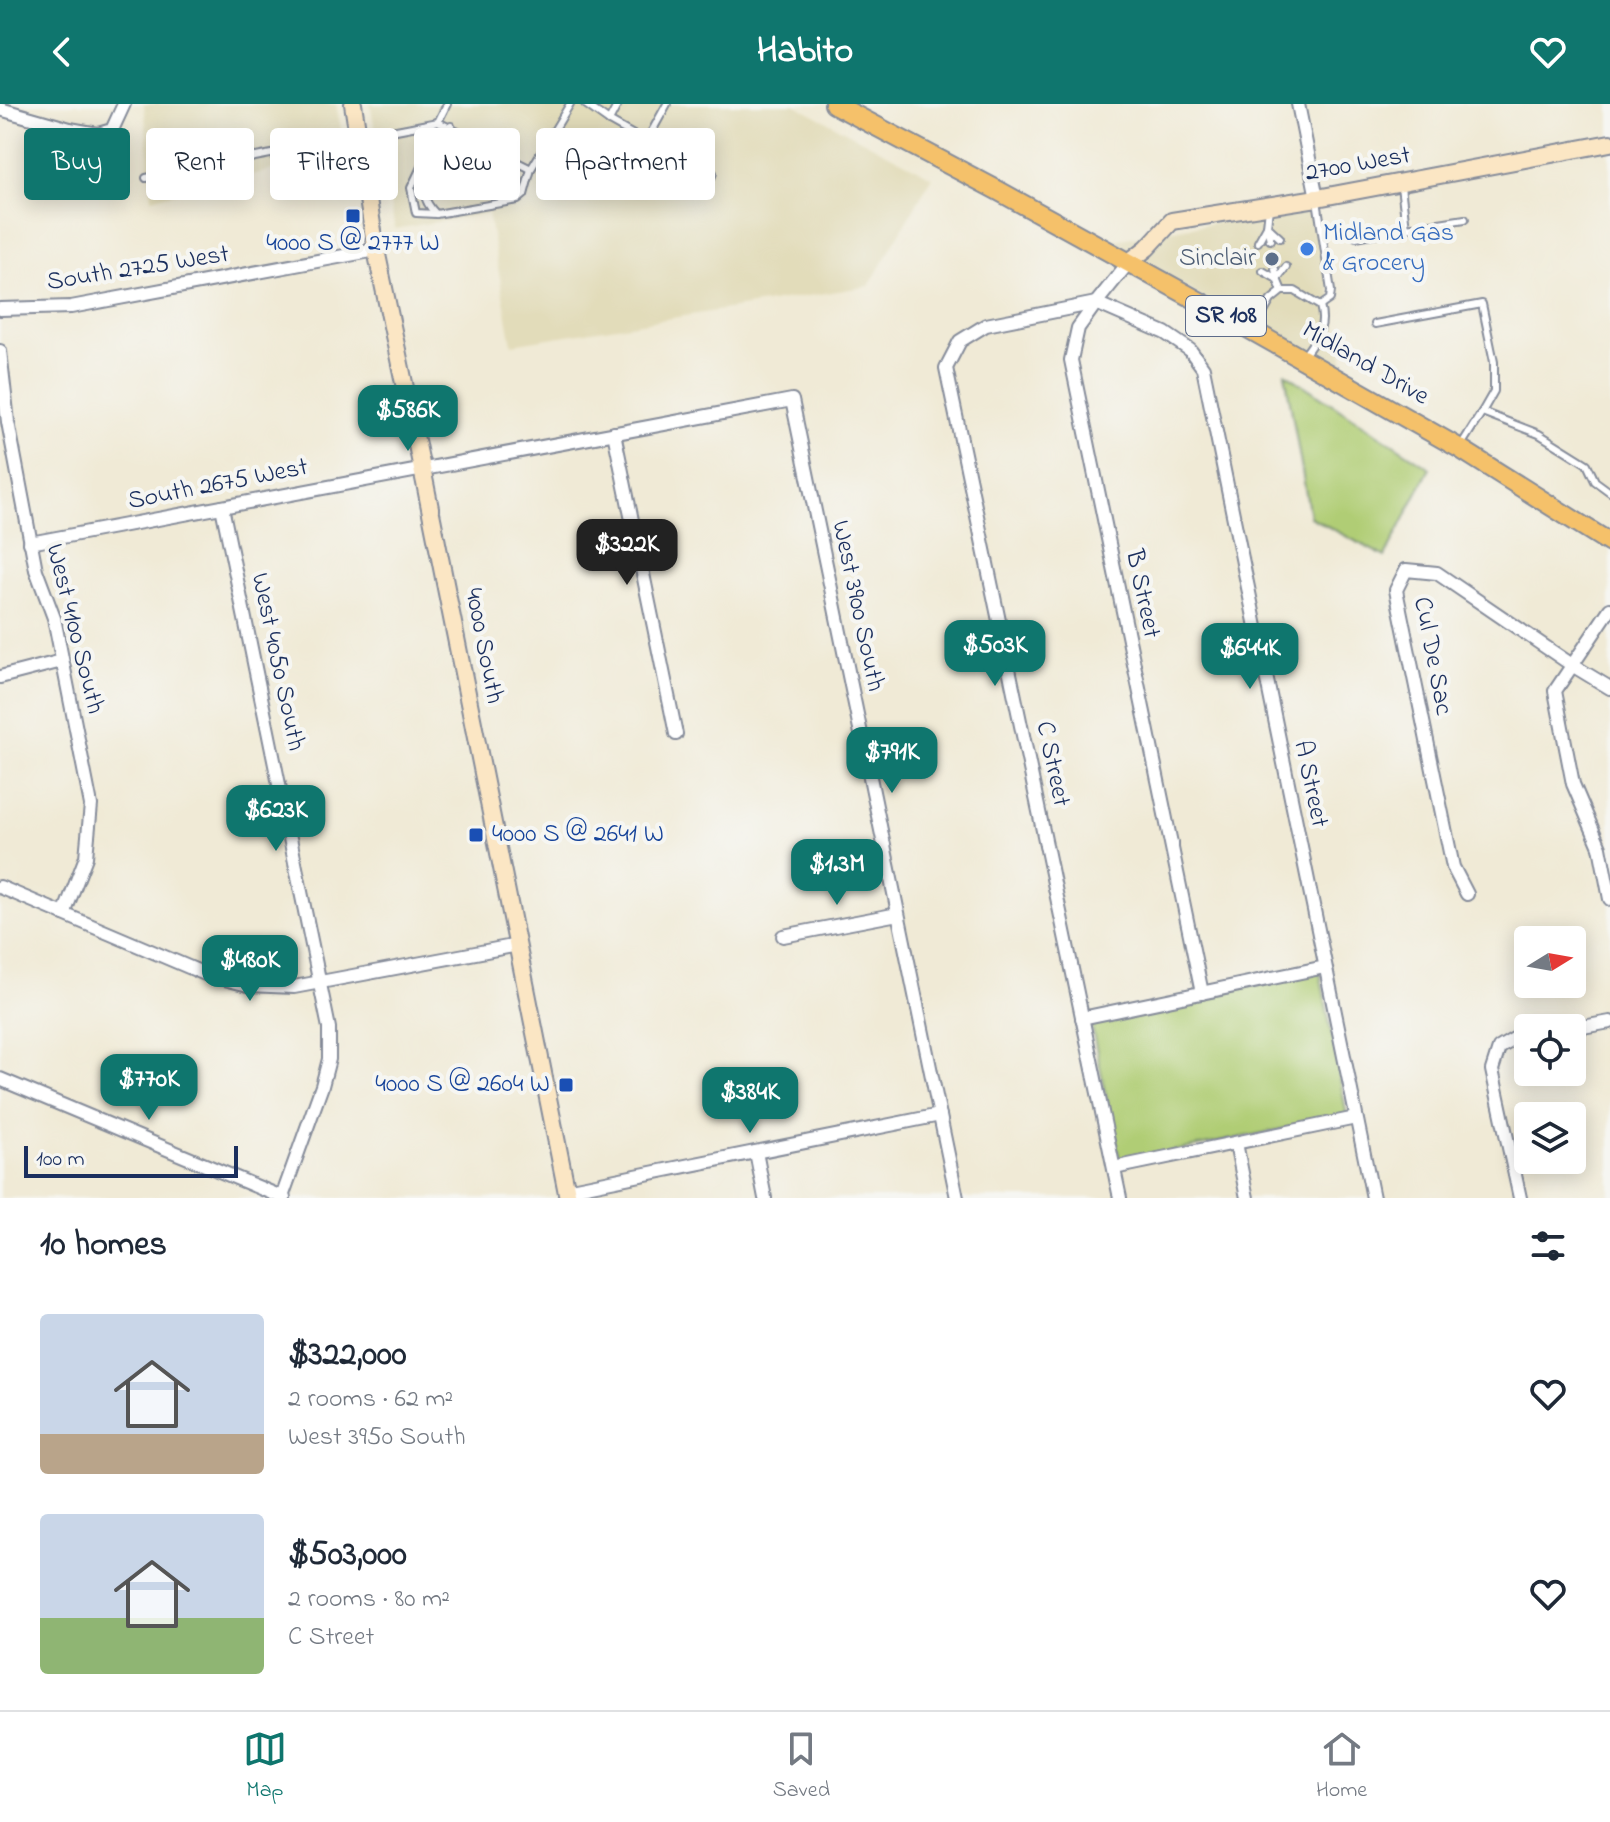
<!DOCTYPE html>
<meta charset="utf-8">
<style>
:root{--surface:#fff;--page:#f6f6f7;--text:#1f2937;--muted:#747a83;--line:#e0e1e3;--accent:#0f766e}
body{margin:0;font-family:"Indie Flower",sans-serif;background:var(--page);color:var(--text);height:100vh;display:flex;flex-direction:column;font-size:30px;white-space:nowrap}
*{box-sizing:border-box;margin:0}
p{font-size:26px;color:var(--muted)}
.icon{flex:none;width:44px;height:44px;fill:none;stroke:currentColor;stroke-width:2;stroke-linecap:round;stroke-linejoin:round}
.map{position:relative;height:1094px;overflow:hidden}
.side{display:flex;flex-direction:column;background:var(--surface);flex:1}
.side>*{flex:none}
.guide{position:absolute;left:24px;top:24px;width:800px;height:72px;display:flex;gap:16px}
.needle{width:52px;rotate:79deg}
.controls{position:absolute;left:1514px;top:822px;display:grid;gap:16px}
.controls a{display:grid;place-items:center;width:72px;height:72px;border-radius:8px;background:var(--surface);box-shadow:0 4px 20px #0003;font-size:40px}
.scale{position:absolute;left:24px;bottom:20px;width:214px;box-sizing:border-box;padding-left:8px;border:4px solid #1b2f5e;border-top:0;font-size:22px;line-height:28px;white-space:nowrap;color:#1b2f5e;-webkit-text-stroke:6px #f6f6f2;paint-order:stroke}
.price{position:absolute;translate:-50% -68px;padding:0 18px;border-radius:16px;background:var(--accent);color:#fff;font-size:26px;line-height:52px;filter:drop-shadow(0 2px 4px #0008)}
.price::after{content:'';position:absolute;left:50%;top:48px;width:24px;height:18px;margin-left:-12px;background:inherit;clip-path:polygon(0 0,100% 0,50% 100%)}
.price.current{background:#222;color:#fff}
ul{padding:0;list-style:none}
li{display:flex;align-items:center;gap:24px;height:200px;padding:0 40px}
li span{display:grid;place-items:center;flex:none;width:224px;height:160px;border-radius:8px;color:#555}
li>.icon{margin-inline-start:auto}
span .icon{width:96px;height:96px;fill:#fffc;stroke-width:1}
li b{font-size:34px}
h2{display:flex;justify-content:space-between;align-items:center;height:96px;padding:0 40px;font-size:34px}
.tag{padding:0 28px;border-radius:8px;background:var(--surface);box-shadow:0 4px 20px #0003;font-size:28px;line-height:72px}
.tag.current{background:var(--accent);color:#fff}
header{display:flex;justify-content:space-between;align-items:center;height:104px;padding:0 40px;background:var(--accent);color:#fff;font-size:36px;font-weight:700}
.tab-bar{display:flex;justify-content:space-around;align-items:center;height:112px;border-top:2px solid var(--line);background:var(--surface);font-size:22px;color:var(--muted)}
.tab-bar a{display:grid;justify-items:center;gap:4px}
.tab-bar .current{color:var(--accent)}
.map>svg:first-child{display:block}
</style>
<header><svg class="icon" aria-label="back" viewBox="0 0 24 24"><path d="M15 5l-7 7 7 7"/></svg>Habito<svg class="icon" aria-label="heart" viewBox="0 0 24 24"><path d="M12 20l-8-8c-3-5 5-10 8-4 3-6 11-1 8 4z"/></svg></header>
<div class="map">
<svg width="1610" height="1094" viewBox="0 0 1610 1094">
<rect width="100%" height="100%" fill="#f6f6f2"/>
<filter id="ink" filterUnits="userSpaceOnUse"><feTurbulence type="fractalNoise" baseFrequency=".0125" numOctaves="2"/><feDisplacementMap in="SourceGraphic" scale="16" xChannelSelector="R" yChannelSelector="G"/><feConvolveMatrix kernelMatrix="1 2 1 2 8 2 1 2 1" color-interpolation-filters="sRGB"/></filter>
<filter id="wash" filterUnits="userSpaceOnUse"><feTurbulence type="fractalNoise" baseFrequency=".006" numOctaves="4" result="noise"/><feDisplacementMap in="SourceGraphic" scale="32" xChannelSelector="R" yChannelSelector="G"/><feGaussianBlur stdDeviation="1.8" result="paint"/><feColorMatrix in="noise" values="0 0 0 0 0 0 0 0 0 0 0 0 0 0 0 0 0 1.4 0 .05"/><feComposite in="paint" operator="in"/></filter>
<g filter="url(#wash)">
<rect width="100%" height="100%" fill="#f0ead6"/>
<!-- built -->
<g fill="#e2dcba">
<path d="M144,0H336L346,49L152,94Z"/>
<path d="M370,0H794L932,73L869,182L512,240L488,109L395,125Z"/>
<path d="M1313,102L1349,282L1109,137Z"/>
</g>
<!-- green -->
<g fill="#b0cd74" stroke="#667e69" stroke-width="2">
<path d="M1285,269L1430,364L1385,453L1310,413Z"/>
<path d="M1320,868L1347,1012L1120,1058L1090,915Z"/>
</g>
</g>
<g filter="url(#ink)">
<g fill="none" stroke-linecap="round" stroke-linejoin="round">
<!-- lane casing -->
<g stroke="#868c9a" stroke-width="10">
<g id="lane">
<path d="M585,0L609,17L646,38L667,0"/>
<path d="M609,17L618,0"/>
<path d="M438,18L531,65L570,0"/>
<path d="M451,22L431,60L421,63L411,84L416,109L436,110L518,96L524,91L531,65"/>
<path d="M646,38L649,59L706,86L713,69"/>
<path d="M431,60L433,68C424,87 420,93 436,110"/>
<path d="M146,74L438,18L447,0"/>
<path d="M1401,82L1406,124L1465,115"/>
<path d="M1317,96L1331,187L1330,195L1320,202"/>
<path d="M1269,104L1267,122L1270,136"/>
<path d="M1356,133L1406,124"/>
<path d="M1258,138L1267,122L1280,134"/>
<path d="M1263,167L1277,175L1275,165"/>
<path d="M1282,187L1277,175L1286,163"/>
<path d="M1375,220L1482,200L1494,258V287L1482,308"/>
<path d="M1255,224L1271,196L1282,187H1295L1320,202C1327,225 1315,235 1303,253"/>
<path d="M1460,343L1482,308L1539,330L1587,360L1595,377L1610,388"/>
</g>
</g>
<!-- street casing -->
<g stroke="#868c9a" stroke-width="16">
<g id="street">
<path d="M1298,0L1317,94"/>
<path d="M0,5L70,25L98,30L112,26L124,0"/>
<path d="M1129,158L1096,199L1165,229L1190,246L1203,264L1373,1094"/>
<path d="M1096,199L986,221L960,237L946,264L1120,1094"/>
<path d="M1096,199L1078,224L1071,256L1202,889"/>
<path d="M0,205L71,203L376,146"/>
<path d="M0,247L8,318L36,466L54,514L91,701L86,753L64,810"/>
<path d="M614,329L676,630"/>
<path d="M222,403L329,924V955L322,982L282,1093"/>
<path d="M30,439L792,296L957,1094"/>
<path d="M1610,505L1555,587L1573,680L1600,743L1610,795"/>
<path d="M0,573L62,557"/>
<path d="M0,783L205,870L248,881L294,883L518,841"/>
<path d="M1467,790L1453,763L1396,486L1406,466L1437,469L1572,561L1610,584"/>
<path d="M783,832L898,810"/>
<path d="M1082,914L1325,863"/>
<path d="M1572,925L1610,918"/>
<path d="M0,975L284,1094"/>
<path d="M1236,1039L1247,1094"/>
<path d="M756,1048L765,1094"/>
<path d="M1114,1064L1356,1014"/>
<path d="M566,1086L940,1011"/>
<path d="M1520,1094L1492,966L1499,944L1514,935L1528,933"/>
</g>
</g>
<!-- secondary casing -->
<g stroke="#868c9a" stroke-width="20">
<g id="secondary">
<path d="M353,0L376,146L425,379L568,1094"/>
<path d="M1129,158L1147,144L1172,117L1317,94L1610,39"/>
</g>
</g>
<!-- primary casing -->
<g stroke="#868c9a" stroke-width="22">
<path id="primary" d="M834,0L997,86L1253,227L1459,344L1610,439"/>
</g>
<!-- lane -->
<use href="#lane" stroke="#fff" stroke-width="6"/>
<!-- street -->
<use href="#street" stroke="#fff" stroke-width="12"/>
<!-- secondary -->
<use href="#secondary" stroke="#fbe6c4" stroke-width="16"/>
<!-- primary -->
<use href="#primary" stroke="#f5c16b" stroke-width="18"/>
</g>
</g>
<!-- markers -->
<g fill="#1a4fb4" stroke="#f6f6f2" stroke-width="3">
<rect x="345" y="104" width="16" height="16" rx="4"/>
<rect x="468" y="723" width="16" height="16" rx="4"/>
<rect x="558" y="973" width="16" height="16" rx="4"/>
</g>
<circle fill="#3f7fe0" stroke="#f6f6f2" stroke-width="3" cx="1307" cy="145" r="8"/>
<circle fill="#5c6f8a" stroke="#f6f6f2" stroke-width="3" cx="1272" cy="155" r="8"/>
<g text-anchor="middle" dominant-baseline="central" stroke-width="8" stroke-linejoin="round" paint-order="stroke">
<!-- shield labels -->
<rect fill="#f6f6f2" stroke="#5d6b8a" stroke-width="2" x="1186" y="192" width="80" height="40" rx="6"/>
<g font-size="24" font-weight="bold" fill="#1b2f5e">
<text x="1226" y="212">SR 108</text>
</g>
<!-- street labels -->
<g font-size="26" fill="#1b2f5e" stroke="#f6f6f2">
<text transform="translate(1358 61) rotate(-10)">2700 West</text>
<text transform="translate(138 165) rotate(-9)">South 2725 West</text>
<text transform="translate(1365 260) rotate(30)">Midland Drive</text>
<text transform="translate(218 381) rotate(-11)">South 2675 West</text>
<text transform="translate(1142 490) rotate(78)">B Street</text>
<text transform="translate(857 502) rotate(78)">West 3900 South</text>
<text transform="translate(74 525) rotate(76)">West 4100 South</text>
<text transform="translate(483 542) rotate(79)">4000 South</text>
<text transform="translate(1432 552) rotate(79)">Cul De Sac</text>
<text transform="translate(277 558) rotate(78)">West 4050 South</text>
<text transform="translate(1052 660) rotate(78)">C Street</text>
<text transform="translate(1310 680) rotate(78)">A Street</text>
</g>
<!-- shop labels -->
<g font-size="26" fill="#366cbe" stroke="#f6f6f2" text-anchor="start">
<text x="1323" y="130">Midland Gas<tspan x="1323" dy="30">&amp; Grocery</tspan></text>
</g>
<!-- transit labels -->
<g font-size="26" fill="#164399" stroke="#f6f6f2">
<text x="353" y="140">4000 S @ 2777 W</text>
<text x="492" y="731" text-anchor="start">4000 S @ 2641 W</text>
<text x="550" y="981" text-anchor="end">4000 S @ 2604 W</text>
</g>
<!-- service labels -->
<g font-size="26" fill="#4e5e75" stroke="#f6f6f2" text-anchor="end">
<text x="1256" y="155">Sinclair</text>
</g>
</g>
</svg>
<div class="controls">
<a><svg class="needle" viewBox="-14 -14 28 28"><path d="M0-13l5 13h-10z" fill="#e53935"/><path d="M0 13l5-13h-10z" fill="#747a83"/></svg></a>
<a><svg class="icon" aria-label="locate" viewBox="0 0 24 24"><circle cx="12" cy="12" r="6"/><path d="M12 2v4M12 18v4M2 12h4M18 12h4"/></svg></a>
<a><svg class="icon" aria-label="layers" viewBox="0 0 24 24"><path d="M12 4l9 5-9 5-9-5zM3 14l9 5 9-5"/></svg></a>
</div>
<div class="scale">100 m</div>
<b class="price" style="left:408px;top:349px">$586K</b>
<b class="price current" style="left:627px;top:483px">$322K</b>
<b class="price" style="left:995px;top:584px">$503K</b>
<b class="price" style="left:1250px;top:587px">$644K</b>
<b class="price" style="left:892px;top:691px">$791K</b>
<b class="price" style="left:276px;top:749px">$623K</b>
<b class="price" style="left:837px;top:803px">$1.3M</b>
<b class="price" style="left:250px;top:899px">$480K</b>
<b class="price" style="left:149px;top:1018px">$770K</b>
<b class="price" style="left:750px;top:1031px">$384K</b>
<div class="guide">
<a class="tag current">Buy</a>
<a class="tag">Rent</a>
<a class="tag">Filters</a>
<a class="tag">New</a>
<a class="tag">Apartment</a>
</div>
</div>
<section class="side">
<h2>10 homes<svg class="icon" aria-label="filters" viewBox="0 0 24 24"><path d="M4 7h16M4 17h16"/><circle cx="9" cy="7" r="2"/><circle cx="15" cy="17" r="2"/></svg></h2>
<ul>
<li><span style="background:linear-gradient(#c9d6e8 75%,#b9a48a 0)"><svg class="icon" aria-label="home" viewBox="0 0 24 24"><path d="M3 11l9-7 9 7M6 9v11h12V9"/></svg></span><div><b>$322,000</b><p>2 rooms · 62 m²</p><p>West 3950 South</p></div><svg class="icon" aria-label="heart" viewBox="0 0 24 24"><path d="M12 20l-8-8c-3-5 5-10 8-4 3-6 11-1 8 4z"/></svg></li>
<li><span style="background:linear-gradient(#c9d6e8 65%,#8fb573 0)"><svg class="icon" aria-label="home" viewBox="0 0 24 24"><path d="M3 11l9-7 9 7M6 9v11h12V9"/></svg></span><div><b>$503,000</b><p>2 rooms · 80 m²</p><p>C Street</p></div><svg class="icon" aria-label="heart" viewBox="0 0 24 24"><path d="M12 20l-8-8c-3-5 5-10 8-4 3-6 11-1 8 4z"/></svg></li>
</ul>
</section>
<nav class="tab-bar">
<a class="current"><svg class="icon" aria-label="map" viewBox="0 0 24 24"><path d="M3 6l6-2 6 2 6-2v14l-6 2-6-2-6 2zM9 4v14M15 6v14"/></svg>Map</a>
<a><svg class="icon" aria-label="saved" viewBox="0 0 24 24"><path d="M7 4h10v16l-5-4-5 4z"/></svg>Saved</a>
<a><svg class="icon" aria-label="home" viewBox="0 0 24 24"><path d="M3 11l9-7 9 7M6 9v11h12V9"/></svg>Home</a>
</nav>
